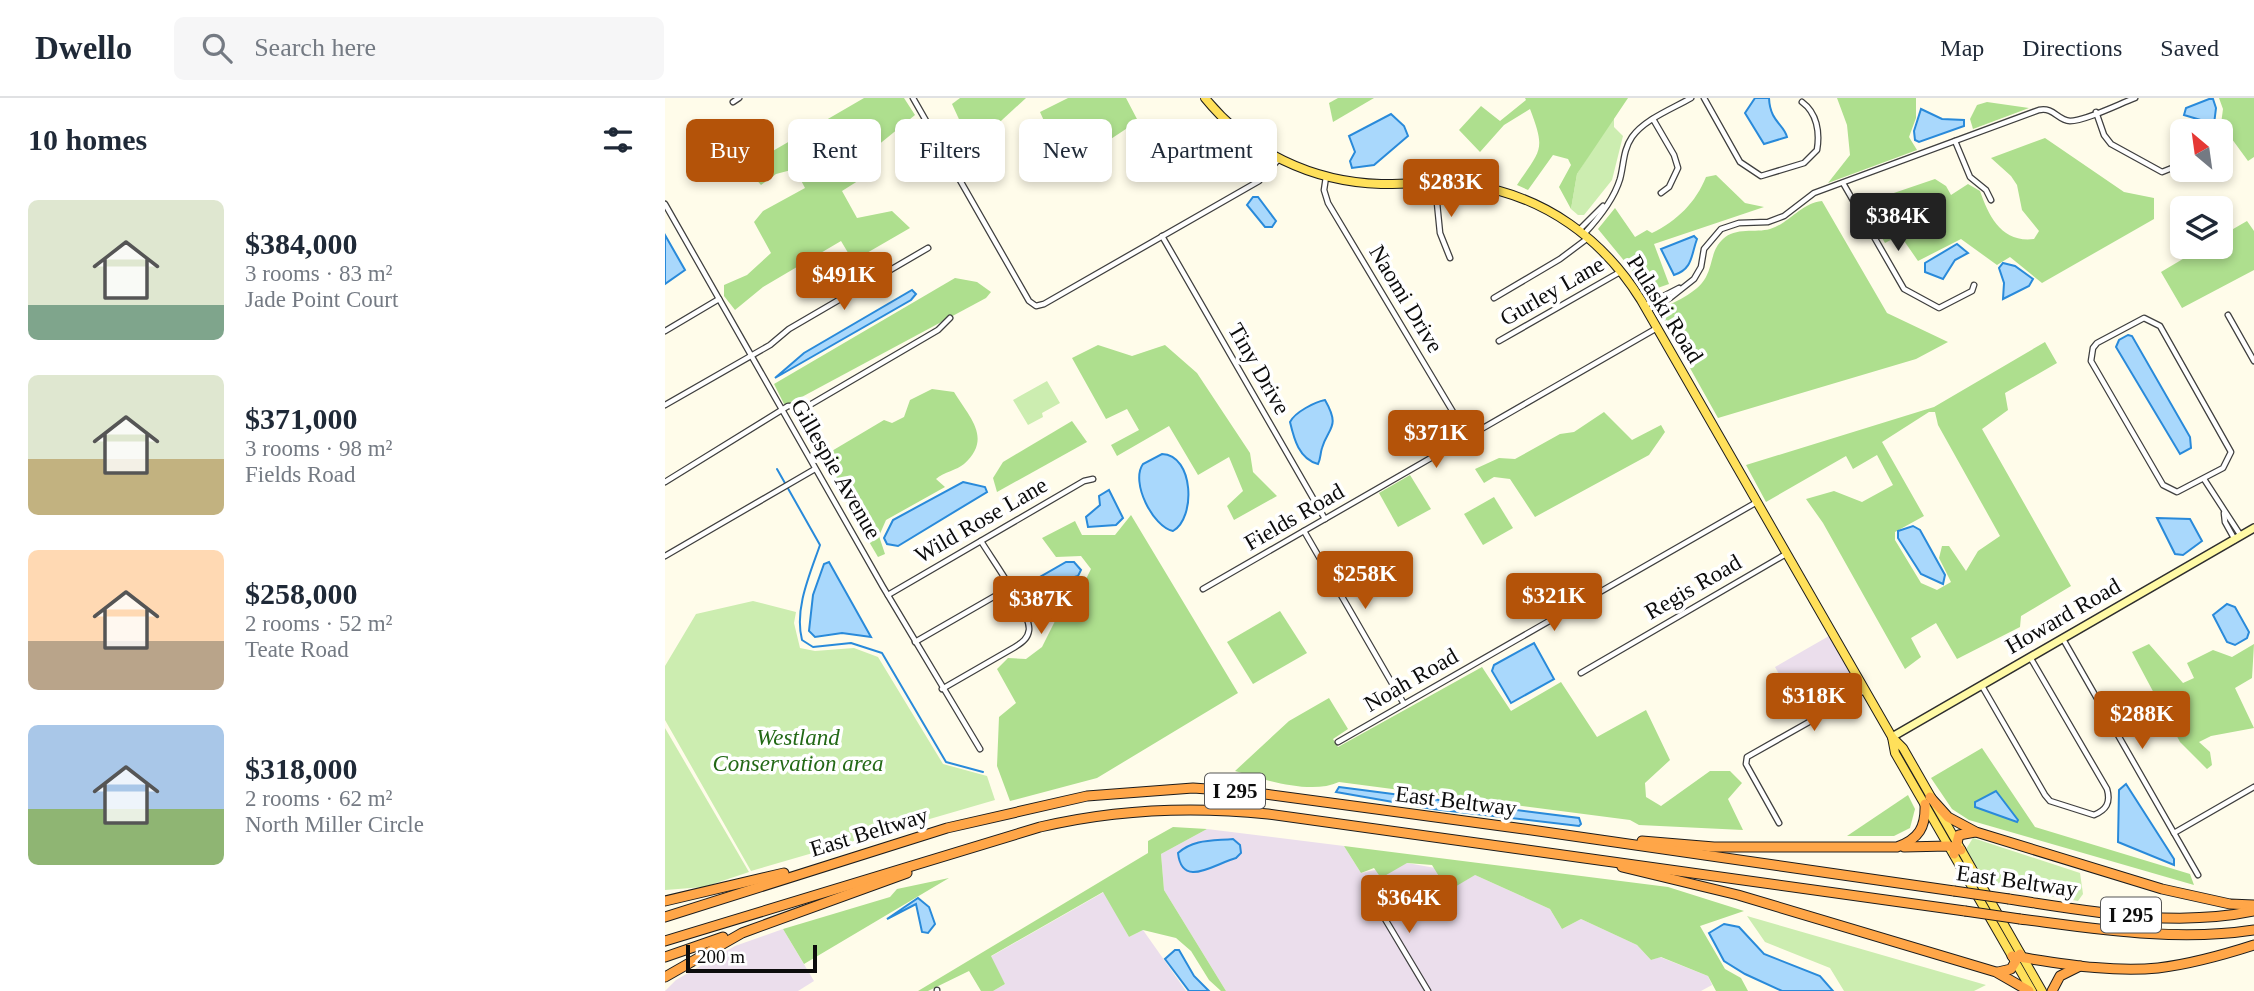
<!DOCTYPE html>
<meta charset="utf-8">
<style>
:root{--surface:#fff;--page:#f6f6f7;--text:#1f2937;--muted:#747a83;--line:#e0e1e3;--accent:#b45309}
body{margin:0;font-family:Georgia,serif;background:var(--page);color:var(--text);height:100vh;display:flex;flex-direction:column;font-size:26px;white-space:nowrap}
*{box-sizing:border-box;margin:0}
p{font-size:23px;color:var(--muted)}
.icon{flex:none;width:38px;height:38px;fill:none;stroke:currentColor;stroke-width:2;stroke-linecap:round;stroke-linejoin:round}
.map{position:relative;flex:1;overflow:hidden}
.sheet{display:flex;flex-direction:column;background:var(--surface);width:665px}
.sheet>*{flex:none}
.hud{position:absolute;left:21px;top:21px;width:665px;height:63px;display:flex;gap:14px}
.needle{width:46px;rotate:331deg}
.tools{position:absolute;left:1505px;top:21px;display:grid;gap:14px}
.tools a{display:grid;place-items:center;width:63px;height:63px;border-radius:10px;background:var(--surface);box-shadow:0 4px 10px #0003;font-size:35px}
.scale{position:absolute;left:21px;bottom:18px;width:131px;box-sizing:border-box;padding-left:7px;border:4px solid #0c0c0c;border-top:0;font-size:19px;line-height:24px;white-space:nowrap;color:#0c0c0c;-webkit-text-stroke:5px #fff;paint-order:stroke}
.price{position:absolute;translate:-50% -60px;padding:0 16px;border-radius:7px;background:var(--accent);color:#fff;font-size:23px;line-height:46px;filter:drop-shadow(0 2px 4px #0008)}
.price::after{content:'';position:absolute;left:50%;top:42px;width:21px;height:16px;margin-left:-10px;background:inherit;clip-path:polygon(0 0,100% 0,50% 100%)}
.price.current{background:#222;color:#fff}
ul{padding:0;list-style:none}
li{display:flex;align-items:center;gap:21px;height:175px;padding:0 28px}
li span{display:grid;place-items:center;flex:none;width:196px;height:140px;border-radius:10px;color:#555}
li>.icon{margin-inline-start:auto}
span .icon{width:84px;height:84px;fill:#fffc;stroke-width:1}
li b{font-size:30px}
h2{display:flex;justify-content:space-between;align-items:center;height:84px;padding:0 28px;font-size:30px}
.pill{padding:0 24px;border-radius:10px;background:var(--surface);box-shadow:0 4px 10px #0003;font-size:24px;line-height:63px}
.pill.current{background:var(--accent);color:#fff}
header{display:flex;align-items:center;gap:42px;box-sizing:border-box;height:98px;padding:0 35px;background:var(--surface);border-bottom:2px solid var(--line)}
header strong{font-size:33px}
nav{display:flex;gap:38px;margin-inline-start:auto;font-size:24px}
.search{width:490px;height:63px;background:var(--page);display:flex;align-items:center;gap:18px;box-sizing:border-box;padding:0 24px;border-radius:10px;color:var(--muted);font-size:26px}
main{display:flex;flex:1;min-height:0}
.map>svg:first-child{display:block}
</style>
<header>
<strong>Dwello</strong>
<div class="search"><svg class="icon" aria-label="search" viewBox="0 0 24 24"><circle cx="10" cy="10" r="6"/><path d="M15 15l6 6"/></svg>Search here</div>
<nav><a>Map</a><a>Directions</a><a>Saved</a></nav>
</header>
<main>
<section class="sheet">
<h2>10 homes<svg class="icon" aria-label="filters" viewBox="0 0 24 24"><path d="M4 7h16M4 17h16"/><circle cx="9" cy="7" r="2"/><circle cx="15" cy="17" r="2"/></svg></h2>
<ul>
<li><span style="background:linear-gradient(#dfe7d0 75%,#7fa58c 0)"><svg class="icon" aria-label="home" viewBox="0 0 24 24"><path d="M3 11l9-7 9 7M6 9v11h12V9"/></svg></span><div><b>$384,000</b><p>3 rooms · 83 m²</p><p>Jade Point Court</p></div></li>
<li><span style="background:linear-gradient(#dfe7d0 60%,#c2b280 0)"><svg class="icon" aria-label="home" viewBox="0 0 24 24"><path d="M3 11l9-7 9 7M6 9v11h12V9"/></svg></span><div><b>$371,000</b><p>3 rooms · 98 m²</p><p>Fields Road</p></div></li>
<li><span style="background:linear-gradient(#ffd9b3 65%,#b9a48a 0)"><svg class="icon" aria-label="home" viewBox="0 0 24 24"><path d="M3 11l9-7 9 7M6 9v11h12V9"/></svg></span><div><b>$258,000</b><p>2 rooms · 52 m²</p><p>Teate Road</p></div></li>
<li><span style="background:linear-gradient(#a9c7e8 60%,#8fb573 0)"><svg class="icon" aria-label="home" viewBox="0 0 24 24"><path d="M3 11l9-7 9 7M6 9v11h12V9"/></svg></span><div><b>$318,000</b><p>2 rooms · 62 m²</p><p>North Miller Circle</p></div></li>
</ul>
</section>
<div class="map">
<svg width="1589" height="893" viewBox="0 0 1589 893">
<rect width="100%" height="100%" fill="#fffcea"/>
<!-- industrial -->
<g fill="#ebdeec">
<path d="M1164,538L1195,593L1141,623L1110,569Z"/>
<path d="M542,731L679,748L696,775L742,765L810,777L885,811L897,831L916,821L972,847L986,862L995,859L1043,878L1047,887L1036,893H561L499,792L496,756Z"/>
<path d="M439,794L464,839L478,832L521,893H328L340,886L325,859Z"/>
<path d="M118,831L149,883L133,893H0L11,882L70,848Z"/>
</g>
<!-- green -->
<g fill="#ccedb0">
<path d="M949,18V29L958,38L947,82L919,117H913L906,111L912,76Z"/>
<path d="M382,283L395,305L377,315L378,319L363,327L348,302Z"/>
<path d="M88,503L131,514L129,525L135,550L150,553L189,550L213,559L278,666L322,678L330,702L86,773L0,622V568L31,516Z"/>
<path d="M0,630L84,774L39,789L0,792Z"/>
<path d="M1308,740L1415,775L1418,796L1413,803L1323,787L1301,751Z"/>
<path d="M1082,818L1321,887L1309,893H1179L1165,870L1100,844Z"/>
</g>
<!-- forest -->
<g fill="#aedf8e" fill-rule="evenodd">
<path d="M199,0H239L250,17L201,57L207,74L177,93L192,120L227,113L245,130L188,163L176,143L98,189L70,212L59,198V187L82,177L106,155L89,124L98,113L140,90L130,71L111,76L96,87L80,69Z"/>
<path d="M295,0H361L324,34L304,43L287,6Z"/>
<path d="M403,0H461L473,23L405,68L378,54L380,25L375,14Z"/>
<path d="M673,0H709L668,24L664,5Z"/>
<path d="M860,0H963L912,76L906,111L894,89L906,67L903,61L888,57L863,92L852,87C876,51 881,53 865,11L839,27L815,54L794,32L816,8L835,23L861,2Z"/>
<path d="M1172,0H1251V20L1244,39L1252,52L1163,85L1185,57L1182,27Z"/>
<path d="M1554,0H1589V59L1583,63L1556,26L1558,11Z"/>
<path d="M1322,4L1364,10L1308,31L1305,21L1312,7Z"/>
<path d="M1380,40L1459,94L1489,100V121L1377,185L1345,159L1332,167L1296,141L1253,163L1235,137L1220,145L1201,112L1223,97L1270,81L1281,88L1286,97L1303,86L1315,93C1324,119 1337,145 1369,141L1374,133L1357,112L1352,87L1346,78L1326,60Z"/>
<path d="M1051,77L1080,105L1099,109L989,146L1004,186L984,193L933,131L950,110L970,139L982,132L987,135C1012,123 1031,104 1041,79Z"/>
<path d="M1157,103L1222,215L1283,244L1251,261L1053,320L993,213C1008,204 1032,196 1041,179C1048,166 1046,152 1058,141C1070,129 1091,135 1105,131C1125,125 1136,105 1157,103Z"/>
<path d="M1582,123L1589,133V172L1517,210L1496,174L1538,149H1556V138Z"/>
<path d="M290,180L312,184L326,194L321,200L120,308L109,286Z"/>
<path d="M1380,244L1392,265L1340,295L1343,312L1317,331L1406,488L1356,518L1355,529L1292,561L1271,525L1246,540L1256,559L1240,571L1158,425L1141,401L1169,393L1197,404L1228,387L1212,357L1188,371L1181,358L1101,404L1081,367L1269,309ZM1264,314H1270L1273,327L1335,438L1313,453L1301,473L1284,448H1277L1274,460L1286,484L1272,492L1256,485L1230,442V434L1259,418L1217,344Z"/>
<path d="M433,247L467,258L500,247L532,275L585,355L588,374L612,398L569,422L562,408L578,393L564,359L533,377L504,328L452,358L446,347L474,332L462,311L441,321L407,260Z"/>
<path d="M267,291L289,294C304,319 328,340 299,366C292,372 279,374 271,381L280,389L221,422L214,438L220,456L213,459L155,360L219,322L227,325L239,319L245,302Z"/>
<path d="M939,314L967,342L996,327L1000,334L984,357L870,419L845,381L829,379L819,385L810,371L834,360L850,361L895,336L909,334Z"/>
<path d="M407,323L422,344L332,394L328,380L338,364Z"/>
<path d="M745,377L766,411L733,429L714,395Z"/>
<path d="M829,399L848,430L818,447L799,416Z"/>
<path d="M466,417L573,595L432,680L345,703L332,668L334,619L351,605L332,571L343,560L361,561L377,549L409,485L420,483L426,471L416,458L391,459L377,440L410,423L417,437H450Z"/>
<path d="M615,513L642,555L588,586L562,544Z"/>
<path d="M1484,546L1518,585L1529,580L1522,565L1548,552L1567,559L1589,546L1587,580L1570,590L1589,630L1546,638L1534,644L1545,654L1547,667L1542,671L1515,644L1467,554Z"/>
<path d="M817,569L846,613L896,584L932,639L981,612L1005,662L980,685L981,699L996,708L1045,673H1065L1077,685L1063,701L1078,732L974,727L965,722L674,684C646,697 600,682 570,673L624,623L664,600L683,631L668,641L673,649Z"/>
<path d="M1317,650L1370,729L1525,776L1529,787L1304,722L1287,711L1266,680Z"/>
<path d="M1243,697L1250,711L1245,730L1229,738H1182Z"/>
<path d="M508,729L542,731L496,756L499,792L561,893H556L544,882L526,853L511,840L478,832L464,839L438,794L326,858L340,886L328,893H316L304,873L263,893H253L483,755V743Z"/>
<path d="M679,748L1003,789L1079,813L1035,828L1060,871L1076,880L1083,893H1051L1043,878L996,859L986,862L972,847L916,821L897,831L885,811L810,777L783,793L767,767L742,765L716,780L709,770L696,775Z"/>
<path d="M284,780L139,866L118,831L225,799L232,791Z"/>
</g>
<!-- water -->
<g fill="#a9d8fc" stroke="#298ada" stroke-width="2">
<path d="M1090,0H1104C1105,24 1119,26 1122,39L1099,46L1080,15Z"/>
<path d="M1544,1H1548L1551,10L1549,26L1519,17L1521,10Z"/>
<path d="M1256,11L1277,21L1299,22V28L1254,44L1250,42L1249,33Z"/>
<path d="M726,16L739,28L743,38L709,67L687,70L685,63L690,54L684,38Z"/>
<path d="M588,99H593L611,123L607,129H600L582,107Z"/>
<path d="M0,137L20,172L0,186Z"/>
<path d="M1029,138L1032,141C1026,157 1028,171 1009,177L996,151Z"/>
<path d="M1292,146L1303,155L1290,162L1278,181L1260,174V165Z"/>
<path d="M1338,165L1350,168L1368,181L1364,188L1338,201L1339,185L1334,170Z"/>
<path d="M247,192L251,196L246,202L110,280L139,255Z"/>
<path d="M1463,237L1467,238L1525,339L1526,350L1515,356L1451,249L1454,242Z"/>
<path d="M660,302C676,330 663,329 657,350C655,356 656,360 653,366C634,361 629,341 625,324C630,314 650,304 660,302Z"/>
<path d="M497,356C529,357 531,420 508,433C488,429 465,384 478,366Z"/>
<path d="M298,384L320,389L322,394L233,448L222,446L219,440L228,422Z"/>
<path d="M444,392L458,420L451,427L423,429L421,419L435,407L434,398Z"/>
<path d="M1492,420L1525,421L1537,443L1518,457L1510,456Z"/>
<path d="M1248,428L1255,432L1280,477L1278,486L1256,476L1233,440V433Z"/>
<path d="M164,464L206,539L177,535L150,539L144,533L148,497L159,466Z"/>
<path d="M401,464H409L416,472L413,478L402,481L391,501H387L375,479Z"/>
<path d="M1562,506L1570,509L1584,534L1582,540L1570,547L1562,544L1548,517Z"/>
<path d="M869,545L889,581L846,605L827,573L829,567Z"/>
<path d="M1461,686L1509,761V767L1453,744L1454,692Z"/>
<path d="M674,689L914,720L916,726L914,728L768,711L671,694Z"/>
<path d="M1331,693L1353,722L1352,724L1310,709V704Z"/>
<path d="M568,741L575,747L576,755L571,760C549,766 517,791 513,755C529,741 547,743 568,741Z"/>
<path d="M253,800L264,809L270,826L263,835L257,834L251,806L222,821Z"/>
<path d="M1059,826L1074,829L1099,856L1155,878L1168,893H1117L1080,876L1059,863L1044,835Z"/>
<path d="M510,852H514L529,878L544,893H524L500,861Z"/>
</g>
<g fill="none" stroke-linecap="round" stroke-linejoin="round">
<!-- stream -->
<path stroke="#298ada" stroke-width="2" d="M112,371L155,447C145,476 129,511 137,542L148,549L186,545L217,555L281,664L318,674"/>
<!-- street casing -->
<g stroke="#3f3f3f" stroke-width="7">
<g id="street">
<path d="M248,0L364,203L371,208L379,206L594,83L614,61"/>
<path d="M1039,0L1075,64L1096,78L1139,65L1152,52C1155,34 1152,15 1137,4"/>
<path d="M68,4L74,0"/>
<path d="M1431,14L1439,37L1446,46L1497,74L1517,66"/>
<path d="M988,21L1009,57L1013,70L1004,89L996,95"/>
<path d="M1290,43L1305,79L1321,92L1326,102"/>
<path d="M661,79L659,92L663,105L803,339"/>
<path d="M770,85L775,135L785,160"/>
<path d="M1178,85L1239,191L1274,210L1307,193L1309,187"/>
<path d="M0,106L218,489L315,651"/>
<path d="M914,132L938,108"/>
<path d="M919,136C933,121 949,101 955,81C959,66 958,52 967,39C980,21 1007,11 1026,0"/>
<path d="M497,138L660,421"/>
<path d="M829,200L895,161L923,140"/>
<path d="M979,208L1014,190"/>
<path d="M983,212L1005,200L1029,181L1036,169L1039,151L1056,131L1074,125L1103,124L1119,118L1149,95L1374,12C1389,9 1392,22 1405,23C1420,23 1454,6 1470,0"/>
<path d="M1563,217L1589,263"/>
<path d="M1479,220L1495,228L1566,354L1558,370L1512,394L1498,387L1426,263L1428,250L1432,245Z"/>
<path d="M0,233L54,201"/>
<path d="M834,243L955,174"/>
<path d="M0,307L105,247L124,231L263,150"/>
<path d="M1539,381L1576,438"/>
<path d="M0,384L123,308H143L273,232L285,220"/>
<path d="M1559,415L1560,424L1570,442"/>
<path d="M639,433L739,606"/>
<path d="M0,458L150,371"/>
<path d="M538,491L992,230"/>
<path d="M223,497L419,383L428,381"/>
<path d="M1398,541L1533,777"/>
<path d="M250,544L344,490"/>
<path d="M916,575L1121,456"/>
<path d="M1317,588L1380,697L1385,703L1429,717C1441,712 1446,705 1442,691L1365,559"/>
<path d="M277,591L350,549C356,545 363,541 364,532C366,515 326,460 316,443"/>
<path d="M673,644L1092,404"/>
<path d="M1114,725L1081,666L1082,659L1199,593"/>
<path d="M1509,735L1589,689"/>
<path d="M704,787L714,811L763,893"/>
<path d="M272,892V893"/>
</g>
</g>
<!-- secondary casing -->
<g stroke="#2e2e2e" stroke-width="10">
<path id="secondary" d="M1227,639L1589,430"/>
</g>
<!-- primary casing -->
<g stroke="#1d1d1d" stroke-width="10">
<g id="primary">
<path d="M540,0C584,54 647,84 716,86C746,86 776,83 806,87C880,98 938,141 976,202L1227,639L1238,650L1377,893"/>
<path d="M1227,639L1230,655L1367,893"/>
</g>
</g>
<!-- highway casing -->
<g stroke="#1d1d1d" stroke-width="11">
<g id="highway">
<path d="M1265,699L1283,719L1311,734L1497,791L1565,806L1589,807"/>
<path d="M977,743L1049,749H1232C1254,741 1261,729 1260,706"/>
<path d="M1239,749L1284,748L1296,752"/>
<path d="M1289,756L1294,737L1310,734"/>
<path d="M957,769L1073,797L1331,874L1364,893"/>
<path d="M1344,801C1424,813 1509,830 1589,813"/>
<path d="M0,803L119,775"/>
<path d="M0,819L282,730L422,698L528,690L585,694L859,731L1289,793"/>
<path d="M1355,821C1433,831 1511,844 1589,832"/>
<path d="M0,843L375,729C451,711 526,708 603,716L1300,813"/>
<path d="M1347,858C1394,865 1445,875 1493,870C1526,866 1558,857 1589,847"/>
<path d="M0,859L58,839"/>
<path d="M1333,874L1346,871L1355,856"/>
<path d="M0,879L77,835L242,775"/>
<path d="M1387,893L1395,878L1415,868"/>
</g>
</g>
<!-- street -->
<use href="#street" stroke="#fff" stroke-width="4.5"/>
<!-- secondary -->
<use href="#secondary" stroke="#fffaa5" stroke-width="7"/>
<!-- primary -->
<use href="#primary" stroke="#ffe05a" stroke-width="8"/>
<!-- highway -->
<use href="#highway" stroke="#ffa648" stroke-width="9"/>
<!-- highway-bridge casing -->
<g stroke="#1d1d1d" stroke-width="11" stroke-linecap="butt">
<g id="highway-bridge">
<path d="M1289,793L1344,801"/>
<path d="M1300,813L1355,821"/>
</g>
</g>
<!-- highway-bridge -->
<use href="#highway-bridge" stroke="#ffa648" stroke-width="9"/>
</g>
<g text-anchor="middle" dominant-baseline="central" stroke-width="7" stroke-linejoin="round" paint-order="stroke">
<!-- shield labels -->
<g fill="#fff" stroke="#555" stroke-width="2">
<rect x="540" y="675.5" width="60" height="35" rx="5"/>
<rect x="1436" y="799.5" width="60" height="35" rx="5"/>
</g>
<g font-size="21" font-weight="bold" fill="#0c0c0c">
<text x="570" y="693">I 295</text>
<text x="1466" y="817">I 295</text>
</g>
<!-- street labels -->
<g font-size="23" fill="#0c0c0c" stroke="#fff">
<text transform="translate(887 193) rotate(-30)">Gurley Lane</text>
<text transform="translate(741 201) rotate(59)">Naomi Drive</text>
<text transform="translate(1000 211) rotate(58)">Pulaski Road</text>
<text transform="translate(594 271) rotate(60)">Tiny Drive</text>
<text transform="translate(171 371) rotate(60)">Gillespie Avenue</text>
<text transform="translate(629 419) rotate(-30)">Fields Road</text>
<text transform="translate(316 422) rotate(-30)">Wild Rose Lane</text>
<text transform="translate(1028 489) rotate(-30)">Regis Road</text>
<text transform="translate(1398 518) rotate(-30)">Howard Road</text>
<text transform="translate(746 582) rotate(-30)">Noah Road</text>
<text transform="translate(791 703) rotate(7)">East Beltway</text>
<text transform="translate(204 734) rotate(-17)">East Beltway</text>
<text transform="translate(1352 783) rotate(8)">East Beltway</text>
</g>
<!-- park labels -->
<g font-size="23" font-style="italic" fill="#236916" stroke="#fff">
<text x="133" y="639">Westland<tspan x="133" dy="26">Conservation area</tspan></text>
</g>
</g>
</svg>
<div class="tools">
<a><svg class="needle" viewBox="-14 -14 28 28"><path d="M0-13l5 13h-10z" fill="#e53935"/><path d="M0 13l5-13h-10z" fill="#747a83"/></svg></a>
<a><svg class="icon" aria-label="layers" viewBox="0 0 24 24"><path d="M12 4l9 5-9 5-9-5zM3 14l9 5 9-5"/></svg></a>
</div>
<div class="scale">200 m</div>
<b class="price" style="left:786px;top:121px">$283K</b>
<b class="price current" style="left:1233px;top:155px">$384K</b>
<b class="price" style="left:179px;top:214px">$491K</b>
<b class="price" style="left:771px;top:372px">$371K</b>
<b class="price" style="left:700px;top:513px">$258K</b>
<b class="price" style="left:889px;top:535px">$321K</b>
<b class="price" style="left:376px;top:538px">$387K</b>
<b class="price" style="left:1149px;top:635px">$318K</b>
<b class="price" style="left:1477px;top:653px">$288K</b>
<b class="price" style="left:744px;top:837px">$364K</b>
<div class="hud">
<a class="pill current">Buy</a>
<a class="pill">Rent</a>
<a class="pill">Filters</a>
<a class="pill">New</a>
<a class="pill">Apartment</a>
</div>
</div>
</main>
